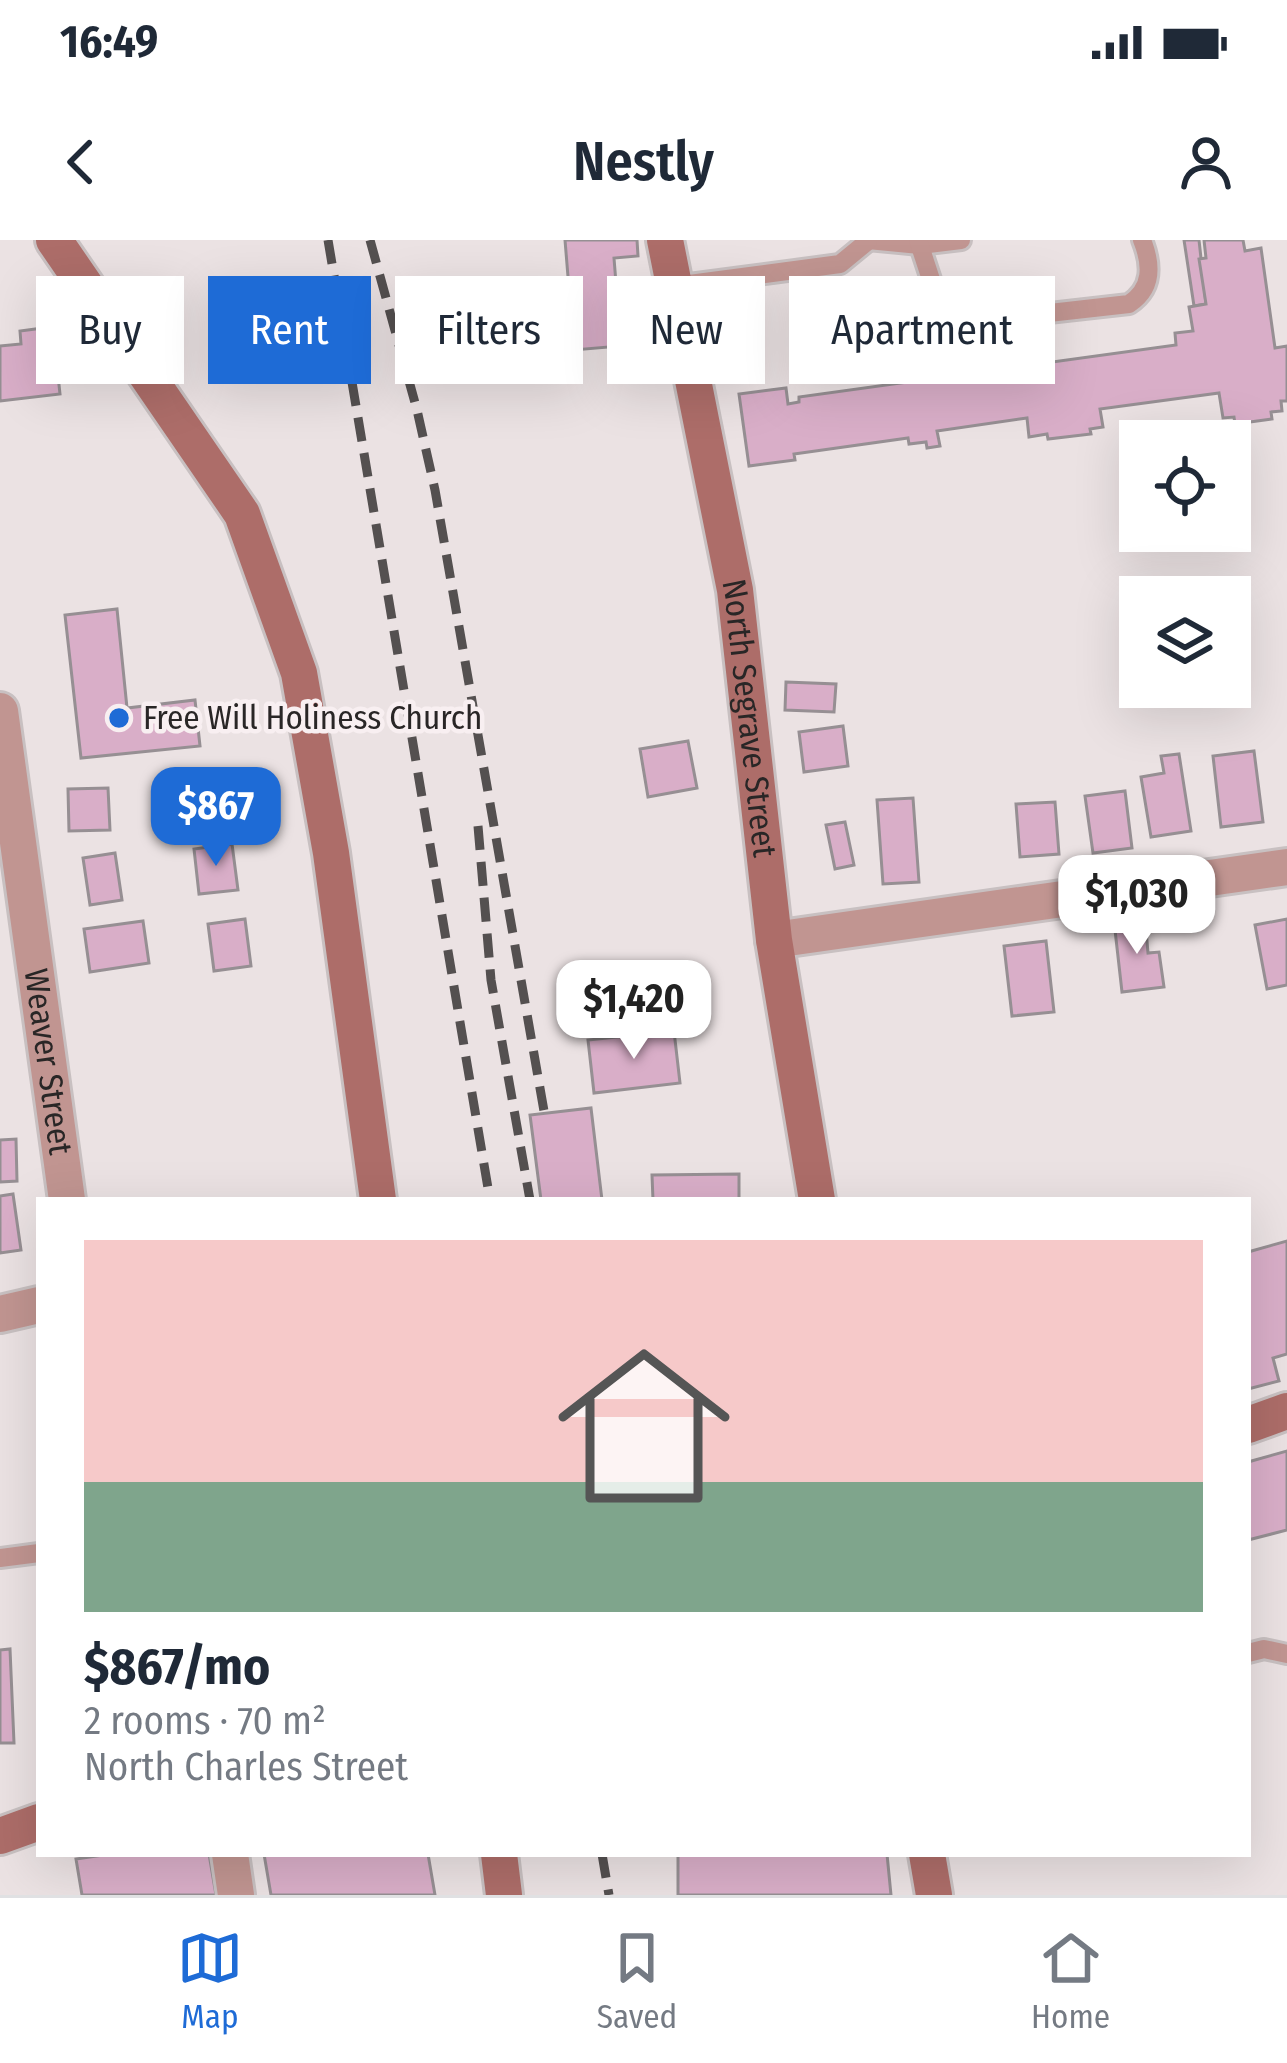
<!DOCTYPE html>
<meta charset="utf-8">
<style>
:root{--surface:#fff;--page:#f6f6f7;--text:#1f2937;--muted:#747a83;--line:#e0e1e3;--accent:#1e6bd6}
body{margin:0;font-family:"Fira Sans Condensed",sans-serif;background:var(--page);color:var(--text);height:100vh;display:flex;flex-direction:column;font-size:45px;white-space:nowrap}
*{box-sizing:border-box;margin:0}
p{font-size:39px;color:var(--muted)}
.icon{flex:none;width:66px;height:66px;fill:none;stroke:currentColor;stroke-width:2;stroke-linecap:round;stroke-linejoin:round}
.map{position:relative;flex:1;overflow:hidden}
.side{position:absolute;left:36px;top:957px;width:1215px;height:660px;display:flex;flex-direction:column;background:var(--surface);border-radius:0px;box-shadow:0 12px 48px #0002}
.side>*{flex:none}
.banner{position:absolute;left:36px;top:36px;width:1215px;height:108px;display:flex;gap:24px}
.buttons{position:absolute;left:1119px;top:180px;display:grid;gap:24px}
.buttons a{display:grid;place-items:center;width:132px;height:132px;border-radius:0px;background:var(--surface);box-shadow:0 12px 48px #0002;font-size:60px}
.price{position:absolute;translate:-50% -102px;padding:0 27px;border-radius:24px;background:#fff;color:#222;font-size:39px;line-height:78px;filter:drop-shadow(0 3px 6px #0008)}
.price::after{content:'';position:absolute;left:50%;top:72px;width:36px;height:27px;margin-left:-18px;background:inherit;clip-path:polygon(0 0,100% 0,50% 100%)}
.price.active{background:var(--accent);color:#fff}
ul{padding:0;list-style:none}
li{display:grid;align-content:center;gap:24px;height:636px;padding:0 48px}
li span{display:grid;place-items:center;height:372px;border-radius:0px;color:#555}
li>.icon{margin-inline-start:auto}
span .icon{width:216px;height:216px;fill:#fffc;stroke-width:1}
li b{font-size:51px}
.tag{padding:0 42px;border-radius:0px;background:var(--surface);box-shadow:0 12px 48px #0002;font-size:42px;line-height:108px}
.tag.active{background:var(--accent);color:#fff}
.status{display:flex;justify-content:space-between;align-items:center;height:84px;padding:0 60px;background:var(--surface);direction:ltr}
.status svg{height:33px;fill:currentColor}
header{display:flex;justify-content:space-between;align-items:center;height:156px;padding:0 48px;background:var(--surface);font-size:54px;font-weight:600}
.dock{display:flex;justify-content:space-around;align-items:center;height:168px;border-top:3px solid var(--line);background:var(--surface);font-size:33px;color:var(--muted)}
.dock a{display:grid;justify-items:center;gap:6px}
.dock .active{color:var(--accent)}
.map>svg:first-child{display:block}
</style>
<div class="status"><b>16:49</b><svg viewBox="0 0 49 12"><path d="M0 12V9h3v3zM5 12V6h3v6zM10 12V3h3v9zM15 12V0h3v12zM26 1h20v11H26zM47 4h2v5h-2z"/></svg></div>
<header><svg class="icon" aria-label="back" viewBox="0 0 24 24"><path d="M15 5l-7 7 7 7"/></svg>Nestly<svg class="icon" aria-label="person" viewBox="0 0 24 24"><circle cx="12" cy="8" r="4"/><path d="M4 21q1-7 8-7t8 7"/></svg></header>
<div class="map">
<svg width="1287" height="1655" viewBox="0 0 1287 1655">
<rect width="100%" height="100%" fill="#ebe2e3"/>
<!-- building -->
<g fill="#d9aec8" stroke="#968f93" stroke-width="3">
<path d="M565,0H637L638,16L614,18L621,106L574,110Z"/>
<path d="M1184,0H1199L1206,64L1194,66Z"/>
<path d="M1204,0H1243L1245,11L1261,8L1275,108L1287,106V161H1281L1282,171L1271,172L1272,179L1235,184L1234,177L1223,178L1219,153L1100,169L1103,187L1090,189L1091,194L1048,199L1047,194L1029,197L1027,178L937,191L940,206L927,208L926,202L909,204L908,198L794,214L795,220L749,226L739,154L786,148L788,164L799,162V157L1176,105L1175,93L1193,91L1189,67L1206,64L1199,19L1206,18Z"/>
<path d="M43,88L45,109L55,108L60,154L0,161V106L21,104L20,91Z"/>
<path d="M117,369L127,468L195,460L200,506L81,518L65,375Z"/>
<path d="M786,442L836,444L834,472L785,470Z"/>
<path d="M843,486L848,526L804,532L799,492Z"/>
<path d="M688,501L697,548L648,557L640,509Z"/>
<path d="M1254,511L1263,582L1221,587L1213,516Z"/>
<path d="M1179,514L1191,591L1151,597L1141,537L1164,533L1161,516Z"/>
<path d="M226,533L231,564L185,572L180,541Z"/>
<path d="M108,548L110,590L69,591L68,549Z"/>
<path d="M1125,551L1132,608L1093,613L1085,556Z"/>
<path d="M913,558L919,642L883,644L877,560Z"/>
<path d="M1055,562L1059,614L1020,617L1016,564Z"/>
<path d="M845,582L854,625L835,629L826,585Z"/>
<path d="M232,604L238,650L199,654L194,609Z"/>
<path d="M115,613L122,660L90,665L83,618Z"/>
<path d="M1145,678L1148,713L1159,712L1164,747L1122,752L1114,681Z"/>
<path d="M245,679L251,726L214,731L208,684Z"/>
<path d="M1287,679V745L1267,749L1255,685Z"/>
<path d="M143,681L149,723L90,732L84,689Z"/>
<path d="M1046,701L1054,772L1012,776L1004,706Z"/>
<path d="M674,791L680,843L594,853L588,800Z"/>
<path d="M591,868L602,960H541L530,875Z"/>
<path d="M16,899L17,941L0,942V900Z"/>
<path d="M739,934V960H653L652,935Z"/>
<path d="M13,954L21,1010L0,1013V956Z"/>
<path d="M1287,1001V1114L1273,1118L1279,1141L1248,1149V1012Z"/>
<path d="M1287,1211V1290L1248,1300V1222Z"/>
<path d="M10,1409L14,1503H0V1410Z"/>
<path d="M110,1614H209L216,1655H82L76,1619Z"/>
<path d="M264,1614H428L435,1655H271Z"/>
<path d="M678,1614H887L891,1655H678Z"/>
</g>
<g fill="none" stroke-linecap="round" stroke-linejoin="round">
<!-- lane casing -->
<g stroke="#c8c0c1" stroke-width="24">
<g id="lane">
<path d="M868,0L920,5L961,0"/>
<path d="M918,0L942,73L952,84L1129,64C1153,48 1152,25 1142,0"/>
<path d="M674,46L840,24L868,1"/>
<path d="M0,1318L39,1313"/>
<path d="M1248,1413L1264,1409L1287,1414"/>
</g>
</g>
<!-- street casing -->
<g stroke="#c8c0c1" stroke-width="42">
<g id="street">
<path id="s1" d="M0,471L67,960"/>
<path d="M774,700L1287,627"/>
<path d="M0,1074L39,1065"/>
<path d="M230,1614L236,1655"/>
</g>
</g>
<!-- secondary casing -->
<g stroke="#c8c0c1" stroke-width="42">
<g id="secondary">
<path d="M54,0L242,274L299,433L331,613L378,960"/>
<path id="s2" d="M665,0L735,350L774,700L817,960"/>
<path d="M1248,1185L1287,1171"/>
<path d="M0,1596L39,1582"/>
<path d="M499,1614L504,1655"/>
<path d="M927,1614L934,1655"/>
</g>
</g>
<!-- lane -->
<use href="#lane" stroke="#c19591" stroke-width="18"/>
<!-- street -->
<use href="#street" stroke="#c19591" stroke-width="36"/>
<!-- secondary -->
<use href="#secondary" stroke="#ad6d69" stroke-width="36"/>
<!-- rail -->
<g stroke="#545050" stroke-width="9" stroke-dasharray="24 12" stroke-linecap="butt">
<path d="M328,0L490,960"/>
<path d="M370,0L417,170L435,250L544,871"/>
<path d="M478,586L491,740L530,960"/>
<path d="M602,1614L609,1655"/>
</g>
</g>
<!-- markers -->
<circle fill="#1e6bd6" stroke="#f8eff1" stroke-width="4.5" cx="119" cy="478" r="12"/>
<g text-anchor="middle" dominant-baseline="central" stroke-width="9" stroke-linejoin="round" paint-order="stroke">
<!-- poi labels -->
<g font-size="33" fill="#292626" stroke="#f8eff1" text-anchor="start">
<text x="143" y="478">Free Will Holiness Church</text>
</g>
<!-- street labels -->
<g font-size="33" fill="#292626" stroke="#f8eff1">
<text stroke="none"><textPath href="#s2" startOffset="486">North Segrave Street</textPath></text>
<text stroke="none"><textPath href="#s1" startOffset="354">Weaver Street</textPath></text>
</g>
</g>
</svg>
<div class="buttons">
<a><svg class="icon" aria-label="locate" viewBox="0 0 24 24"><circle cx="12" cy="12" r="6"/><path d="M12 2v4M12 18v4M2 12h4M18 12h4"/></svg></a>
<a><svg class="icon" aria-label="layers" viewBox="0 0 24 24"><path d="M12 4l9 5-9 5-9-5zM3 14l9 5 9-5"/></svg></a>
</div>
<b class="price active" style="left:216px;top:629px">$867</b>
<b class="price" style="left:1137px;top:717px">$1,030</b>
<b class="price" style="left:634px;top:822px">$1,420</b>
<div class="banner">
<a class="tag">Buy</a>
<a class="tag active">Rent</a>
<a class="tag">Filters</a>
<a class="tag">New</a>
<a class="tag">Apartment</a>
</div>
<section class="side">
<ul>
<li><span style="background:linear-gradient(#f6c9c9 65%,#7fa58c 0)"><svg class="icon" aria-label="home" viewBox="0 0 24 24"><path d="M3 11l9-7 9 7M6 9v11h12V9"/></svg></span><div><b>$867/mo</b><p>2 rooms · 70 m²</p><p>North Charles Street</p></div></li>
</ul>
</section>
</div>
<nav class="dock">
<a class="active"><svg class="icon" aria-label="map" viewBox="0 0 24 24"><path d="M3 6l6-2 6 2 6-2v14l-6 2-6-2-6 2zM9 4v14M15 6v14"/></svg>Map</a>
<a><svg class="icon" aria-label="saved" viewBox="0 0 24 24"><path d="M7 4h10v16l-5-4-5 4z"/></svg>Saved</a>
<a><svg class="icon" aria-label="home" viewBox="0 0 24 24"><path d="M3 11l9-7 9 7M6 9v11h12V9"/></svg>Home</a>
</nav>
